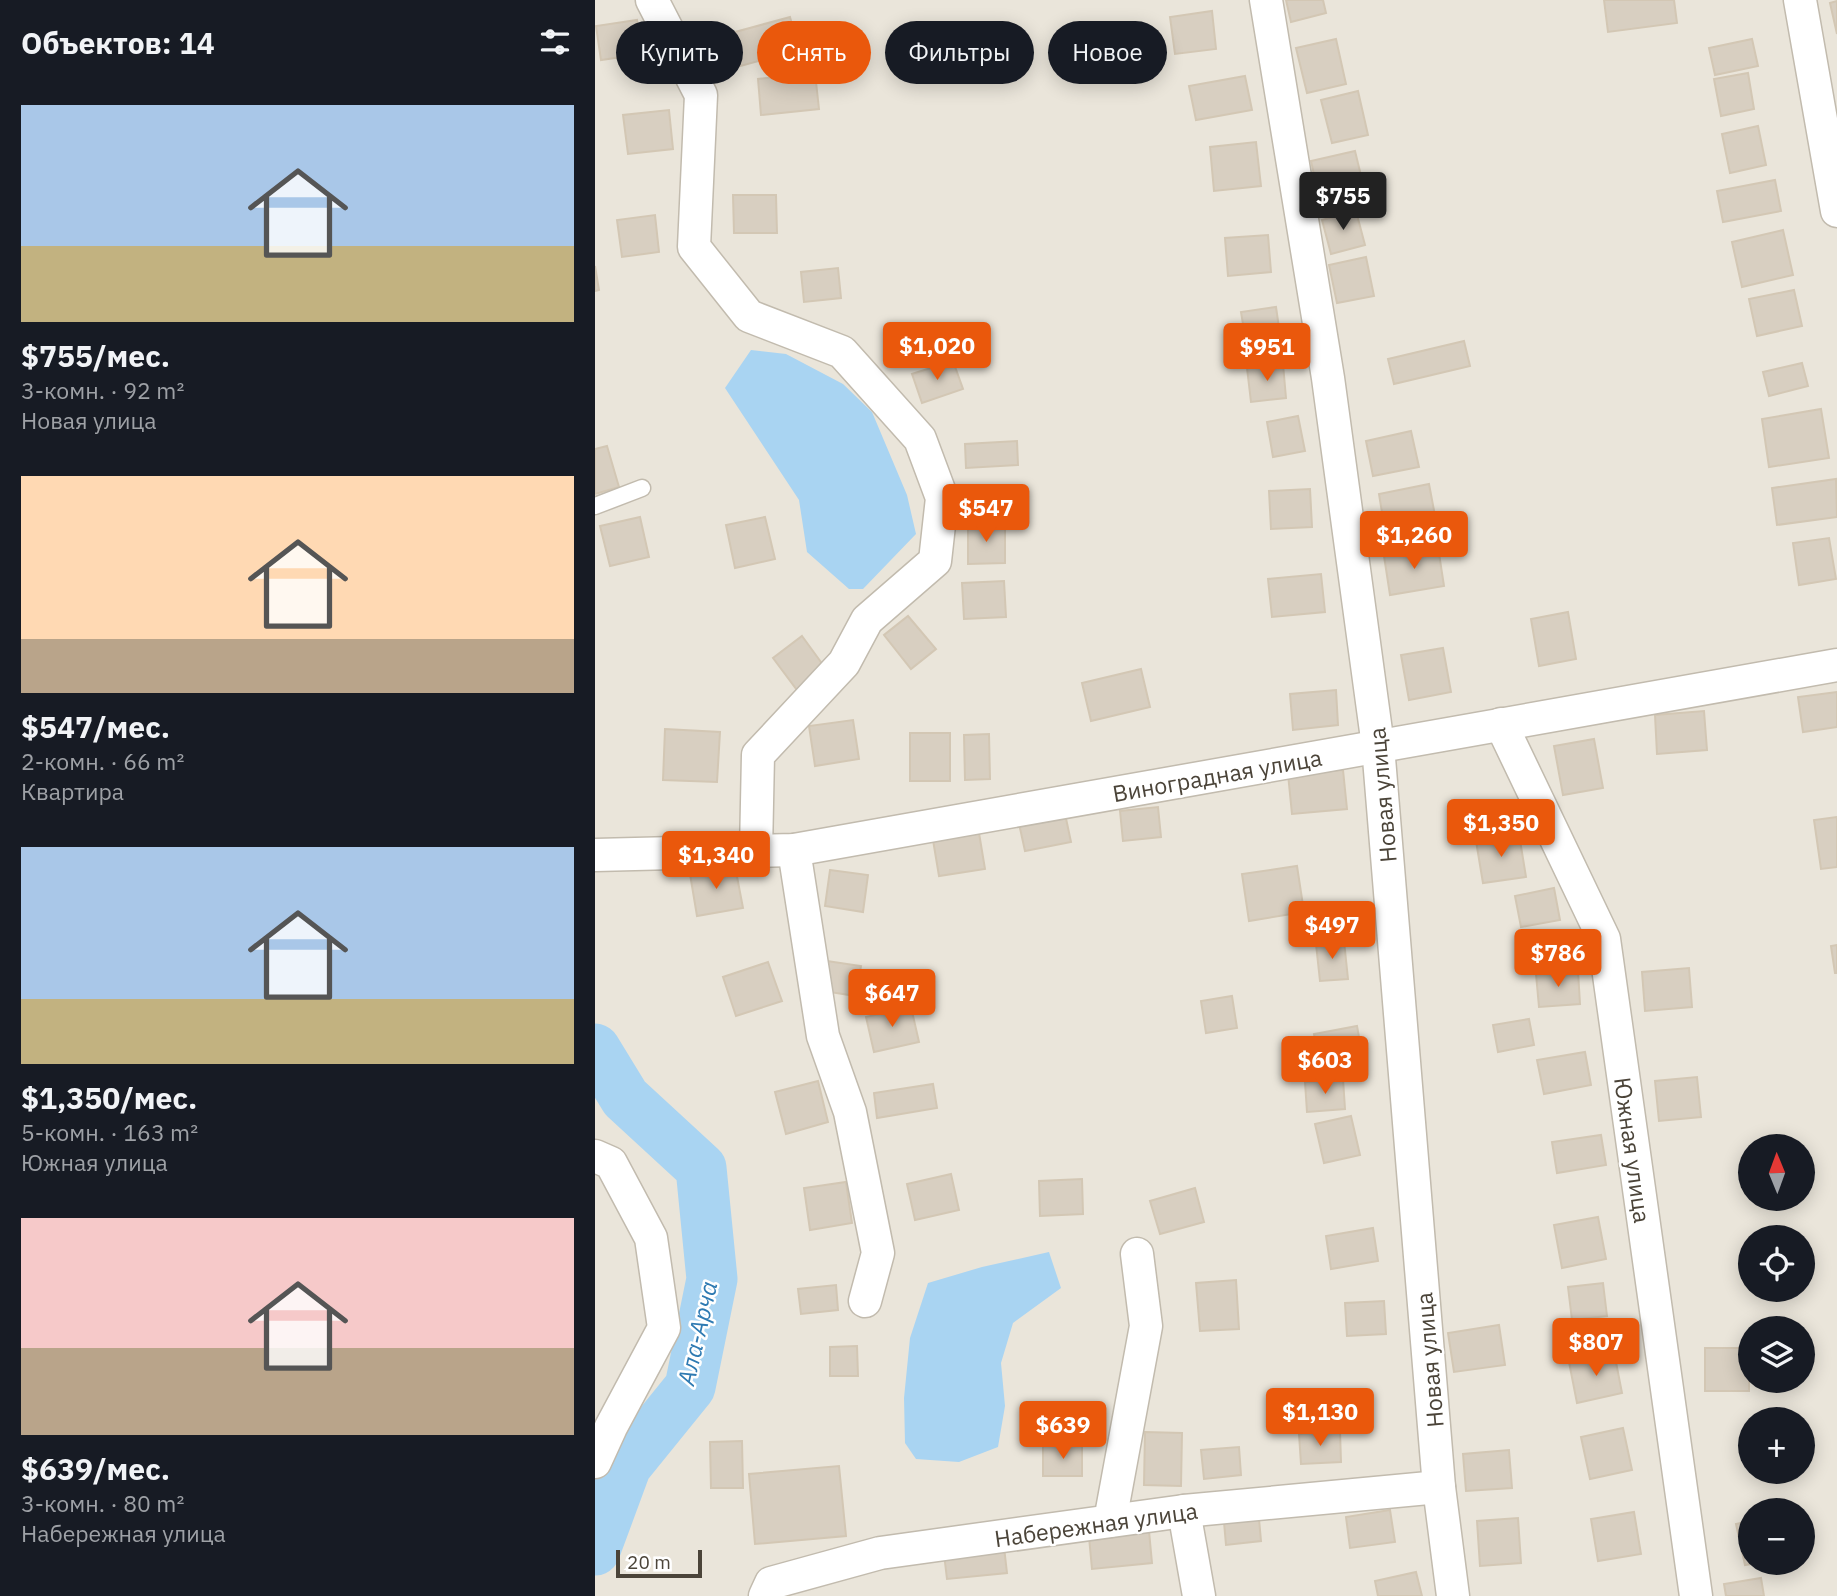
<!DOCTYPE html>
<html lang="ru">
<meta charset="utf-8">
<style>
:root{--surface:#171b24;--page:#20242c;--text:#f1f3f6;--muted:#9ea1a6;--accent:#ea580c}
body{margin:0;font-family:"IBM Plex Sans",sans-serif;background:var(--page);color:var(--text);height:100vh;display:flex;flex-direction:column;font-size:26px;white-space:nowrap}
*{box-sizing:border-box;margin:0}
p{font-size:23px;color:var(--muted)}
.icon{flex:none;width:38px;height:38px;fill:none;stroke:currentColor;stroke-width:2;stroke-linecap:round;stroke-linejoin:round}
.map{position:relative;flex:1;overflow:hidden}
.details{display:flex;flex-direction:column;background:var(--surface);width:595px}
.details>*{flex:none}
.guide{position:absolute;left:21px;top:21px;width:665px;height:63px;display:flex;gap:14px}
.needle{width:46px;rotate:359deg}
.fabs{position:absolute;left:1143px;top:1134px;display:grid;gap:14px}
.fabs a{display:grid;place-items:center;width:77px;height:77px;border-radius:50%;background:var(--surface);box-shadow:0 4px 18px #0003;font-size:35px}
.scale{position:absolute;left:21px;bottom:18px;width:86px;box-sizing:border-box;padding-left:7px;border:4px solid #4b4439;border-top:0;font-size:19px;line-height:24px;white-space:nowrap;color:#4b4439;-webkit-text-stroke:5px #fff;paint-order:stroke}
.price{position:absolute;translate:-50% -60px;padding:0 16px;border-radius:7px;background:var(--accent);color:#fff;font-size:23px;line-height:46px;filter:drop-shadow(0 2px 4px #0008)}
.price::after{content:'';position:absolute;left:50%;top:42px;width:21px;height:16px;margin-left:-10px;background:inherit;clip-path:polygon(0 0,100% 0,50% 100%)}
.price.active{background:#222;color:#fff}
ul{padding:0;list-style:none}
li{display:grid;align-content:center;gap:14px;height:371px;padding:0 21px}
li span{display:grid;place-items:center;height:217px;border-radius:0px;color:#555}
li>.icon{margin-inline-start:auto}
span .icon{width:126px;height:126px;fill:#fffc;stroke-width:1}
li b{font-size:30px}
h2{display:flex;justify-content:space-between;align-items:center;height:84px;padding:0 21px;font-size:30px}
.pill{padding:0 24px;border-radius:32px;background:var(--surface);box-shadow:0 4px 18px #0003;font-size:24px;line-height:63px}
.pill.active{background:var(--accent);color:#fff}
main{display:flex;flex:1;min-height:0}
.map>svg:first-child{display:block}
</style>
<main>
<section class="details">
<h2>Объектов: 14<svg class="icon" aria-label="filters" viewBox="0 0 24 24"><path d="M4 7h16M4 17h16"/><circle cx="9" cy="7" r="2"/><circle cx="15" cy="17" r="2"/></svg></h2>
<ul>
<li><span style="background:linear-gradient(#a9c7e8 65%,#c2b280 0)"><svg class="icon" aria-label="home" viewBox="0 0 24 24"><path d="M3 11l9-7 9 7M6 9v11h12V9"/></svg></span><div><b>$755/мес.</b><p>3-комн. · 92 m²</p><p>Новая улица</p></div></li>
<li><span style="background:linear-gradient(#ffd9b3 75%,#b9a48a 0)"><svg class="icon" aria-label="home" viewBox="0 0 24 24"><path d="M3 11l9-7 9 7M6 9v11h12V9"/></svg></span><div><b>$547/мес.</b><p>2-комн. · 66 m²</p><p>Квартира</p></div></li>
<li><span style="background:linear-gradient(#a9c7e8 70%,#c2b280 0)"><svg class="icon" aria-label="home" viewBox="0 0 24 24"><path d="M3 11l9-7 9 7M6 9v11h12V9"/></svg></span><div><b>$1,350/мес.</b><p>5-комн. · 163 m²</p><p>Южная улица</p></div></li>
<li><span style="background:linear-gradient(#f6c9c9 60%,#b9a48a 0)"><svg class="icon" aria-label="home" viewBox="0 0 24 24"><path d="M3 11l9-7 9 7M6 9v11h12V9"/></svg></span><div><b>$639/мес.</b><p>3-комн. · 80 m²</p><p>Набережная улица</p></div></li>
</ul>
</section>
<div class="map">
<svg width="1242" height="1596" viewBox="0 0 1242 1596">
<rect width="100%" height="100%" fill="#f6f3ec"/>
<!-- residential -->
<path fill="#eae5da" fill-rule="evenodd" d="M0,0H1242V1596H0ZM1155,1146H1208V1199H1155ZM1155,1237H1208V1290H1155ZM1155,1328H1208V1381H1155ZM1155,1419H1208V1472H1155ZM1155,1510H1208V1563H1155Z"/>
<!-- water -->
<g fill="#a9d4f2">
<path d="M156,350L191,354L248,384L277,412L312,495L321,534L268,589H254L212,552L204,500L130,388Z"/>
<path d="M454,1252L466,1288L418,1323L406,1363L410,1406L403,1447L364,1462L321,1459L310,1443L309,1398L315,1338L333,1283L387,1267Z"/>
</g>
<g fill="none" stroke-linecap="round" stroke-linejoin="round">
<!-- river -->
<path stroke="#a9d4f2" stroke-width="51" d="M0,1049L30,1098L106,1168L117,1279L95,1387L31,1466L0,1550"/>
</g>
<!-- building -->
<g fill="#d8cfc1" stroke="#d3c7b4" stroke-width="2">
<path d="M691,0H728L731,13L696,22Z"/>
<path d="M1009,0H1079L1082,23L1013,32Z"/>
<path d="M1242,1V34L1235,3Z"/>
<path d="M617,11L621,49L580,54L575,17Z"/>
<path d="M195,17L204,50L138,68L129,35Z"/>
<path d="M42,20L47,54L6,60L1,26Z"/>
<path d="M741,39L751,84L712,93L701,48Z"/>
<path d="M1157,39L1163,66L1120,75L1114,48Z"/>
<path d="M220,73L224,109L166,115L163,79Z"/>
<path d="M1153,73L1159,109L1126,116L1119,79Z"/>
<path d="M650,76L657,110L601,120L594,86Z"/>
<path d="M763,91L773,135L737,143L726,100Z"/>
<path d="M74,110L78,149L33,154L28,115Z"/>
<path d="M1163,126L1171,165L1135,173L1127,134Z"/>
<path d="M661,142L666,186L619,191L615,147Z"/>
<path d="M760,151L769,188L724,198L716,161Z"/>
<path d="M1180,180L1186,211L1128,222L1122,191Z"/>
<path d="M138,195H181L182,233H139Z"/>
<path d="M761,211L770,245L736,254L727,220Z"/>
<path d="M60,215L64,252L27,257L22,220Z"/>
<path d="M1188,230L1198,275L1147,287L1137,242Z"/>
<path d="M673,235L676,272L633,276L630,238Z"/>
<path d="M771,257L779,296L742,303L734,265Z"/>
<path d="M0,266L4,290L0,291Z"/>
<path d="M243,268L246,298L209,302L206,272Z"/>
<path d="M1199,290L1207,326L1162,336L1154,299Z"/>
<path d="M681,307L687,349L653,354L646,312Z"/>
<path d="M869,341L875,366L799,384L793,359Z"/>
<path d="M358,361L368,389L327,403L317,374Z"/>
<path d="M1207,363L1213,386L1174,396L1168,372Z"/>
<path d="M688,364L691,398L656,402L652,368Z"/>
<path d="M1226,409L1234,458L1174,467L1167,419Z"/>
<path d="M703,416L710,451L678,457L672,422Z"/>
<path d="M816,431L824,467L778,476L771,441Z"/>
<path d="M422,441L423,465L371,468L370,444Z"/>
<path d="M12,446L24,487L0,494V449Z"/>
<path d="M1241,479L1242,517L1182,525L1177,488Z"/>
<path d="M834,484L841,521L790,531L784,494Z"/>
<path d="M715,489L717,527L676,529L674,491Z"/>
<path d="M45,517L54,557L15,566L5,526Z"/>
<path d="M170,517L180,559L140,568L131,525Z"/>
<path d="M373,524H410V563L373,564Z"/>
<path d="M1234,538L1241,579L1204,585L1198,543Z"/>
<path d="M843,547L849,586L795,595L789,556Z"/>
<path d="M726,574L730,612L677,617L673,579Z"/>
<path d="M409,581L411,617L369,619L367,583Z"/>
<path d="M973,612L981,659L944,666L936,619Z"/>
<path d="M313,616L341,649L316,669L289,635Z"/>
<path d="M207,636L231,669L202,690L178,658Z"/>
<path d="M848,648L856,692L814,700L806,655Z"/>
<path d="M546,669L555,707L496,721L487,683Z"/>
<path d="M741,690L743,725L698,730L695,694Z"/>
<path d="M1242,692V727L1208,732L1203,697Z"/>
<path d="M1109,711L1112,750L1062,754L1060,715Z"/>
<path d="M258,720L264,759L220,766L214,726Z"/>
<path d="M70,729L125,732L122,782L68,780Z"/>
<rect x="315" y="733" width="40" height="48"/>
<path d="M394,734L395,779L370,780L369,735Z"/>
<path d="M999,739L1008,788L968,795L959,746Z"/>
<path d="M748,770L752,809L697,814L693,774Z"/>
<path d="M563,807L566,837L528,841L525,811Z"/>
<path d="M469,809L476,842L430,851L423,819Z"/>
<path d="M1242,817V867L1226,869L1219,820Z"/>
<path d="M383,827L390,869L344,876L337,834Z"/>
<path d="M924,834L931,877L888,883L881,841Z"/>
<path d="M140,866L148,908L102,916L95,874Z"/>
<path d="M702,866L709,912L654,921L647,874Z"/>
<path d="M235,870L273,875L268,912L230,906Z"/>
<path d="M959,888L965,920L926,927L920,896Z"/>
<path d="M749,941L753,979L725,981L721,944Z"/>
<path d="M1242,945V973H1240L1236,946Z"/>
<path d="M232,961L266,966L261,996L228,991Z"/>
<path d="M173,962L187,1001L141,1016L128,977Z"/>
<path d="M1094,968L1097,1007L1050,1011L1047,972Z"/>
<path d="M983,971L985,1004L944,1007L941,974Z"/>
<path d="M637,996L642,1028L611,1033L606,1001Z"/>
<path d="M316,1007L324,1042L279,1052L271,1017Z"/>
<path d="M934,1019L939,1045L903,1052L898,1025Z"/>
<path d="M762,1026L768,1059L725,1067L719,1034Z"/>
<path d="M990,1052L996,1085L949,1094L942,1060Z"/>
<path d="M1102,1077L1106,1117L1064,1121L1060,1081Z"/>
<path d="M748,1079L750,1109L712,1112L710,1082Z"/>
<path d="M223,1081L233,1122L191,1134L180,1092Z"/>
<path d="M338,1084L342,1108L282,1118L279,1093Z"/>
<path d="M756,1116L765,1155L729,1163L720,1124Z"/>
<path d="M1006,1135L1011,1165L962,1173L957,1142Z"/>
<path d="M356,1174L364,1210L320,1220L312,1184Z"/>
<path d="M487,1179L488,1214L445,1216L444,1181Z"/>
<path d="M251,1182L257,1223L215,1230L209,1188Z"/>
<path d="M600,1188L609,1222L565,1234L555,1201Z"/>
<path d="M1003,1217L1011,1259L967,1268L959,1225Z"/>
<path d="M778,1228L783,1261L736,1269L731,1236Z"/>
<path d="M641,1280L644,1329L605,1331L601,1283Z"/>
<path d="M1008,1283L1012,1316L977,1320L973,1287Z"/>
<path d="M241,1285L243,1310L206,1314L203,1289Z"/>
<path d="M789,1301L791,1334L752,1336L750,1303Z"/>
<path d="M904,1325L910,1365L859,1372L853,1333Z"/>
<path d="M262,1346L263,1376H235V1347Z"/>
<rect x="1110" y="1348" width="44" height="43"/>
<path d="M1019,1352L1027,1393L982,1403L974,1362Z"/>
<path d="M1028,1428L1037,1470L995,1479L986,1437Z"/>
<path d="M745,1431L746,1462L706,1464L704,1434Z"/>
<path d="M550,1432L587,1433L586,1486L549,1485Z"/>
<path d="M147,1441L148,1488H116L115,1442Z"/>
<path d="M487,1445V1476H448V1446Z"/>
<path d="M644,1447L646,1475L609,1479L606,1450Z"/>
<path d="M914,1450L917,1488L871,1491L868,1454Z"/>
<path d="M244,1466L251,1536L160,1544L154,1474Z"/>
<path d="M795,1510L800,1542L755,1548L751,1517Z"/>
<path d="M1039,1512L1046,1554L1003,1561L996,1519Z"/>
<path d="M923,1518L926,1563L885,1566L882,1521Z"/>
<path d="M664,1519L666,1541L631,1545L629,1522Z"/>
<path d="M1155,1521V1563H1162L1150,1565L1141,1524Z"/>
<path d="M554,1531L557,1563L497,1569L494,1537Z"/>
<path d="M409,1547L412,1573L352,1579L349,1554Z"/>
<path d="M821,1572L827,1596H783L780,1581Z"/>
<path d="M1166,1578L1169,1596H1131L1129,1584Z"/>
</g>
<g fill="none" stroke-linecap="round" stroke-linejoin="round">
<!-- lane casing -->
<g stroke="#c2bbae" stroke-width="19">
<path id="lane" d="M0,506L47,488"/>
</g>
<!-- street casing -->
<g stroke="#c2bbae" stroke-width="35">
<g id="street">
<path d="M57,0L106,95L99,247L154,316L247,352L325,439L347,498L340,561L272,620L249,663L163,755L161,851"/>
<path d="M671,0L733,378L783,746L844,1487L858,1596"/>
<path d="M1205,0L1242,211"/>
<path d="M906,724L1009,939L1101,1596"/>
<path d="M199,850L228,1036L255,1112L283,1253L270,1301"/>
<path d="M0,855L199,850L1242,665"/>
<path d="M0,1156L16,1163L56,1238L69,1328L16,1427L0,1462"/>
<path d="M589,1511L604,1596"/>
<path d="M515,1521L551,1326L542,1254"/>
<path d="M170,1596L176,1583L285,1553L589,1511L844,1487"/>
</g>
</g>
<!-- lane -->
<use href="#lane" stroke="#fff" stroke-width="16"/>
<!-- street -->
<use href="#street" stroke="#fff" stroke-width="32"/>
</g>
<g text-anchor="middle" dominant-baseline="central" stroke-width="5" stroke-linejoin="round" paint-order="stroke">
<!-- street labels -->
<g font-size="23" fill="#4b4439" stroke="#fff">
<text transform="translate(622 775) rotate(-10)">Виноградная улица</text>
<text transform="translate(787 795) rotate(-95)">Новая улица</text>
<text transform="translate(1038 1150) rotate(82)">Южная улица</text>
<text transform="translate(834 1360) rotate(-95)">Новая улица</text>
<text transform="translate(501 1524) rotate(-8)">Набережная улица</text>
</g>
<!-- water labels -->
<g font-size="24" font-style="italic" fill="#2e7ab2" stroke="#fff">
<text transform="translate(102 1333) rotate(-77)">Ала-Арча</text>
</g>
</g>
</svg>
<div class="fabs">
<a><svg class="needle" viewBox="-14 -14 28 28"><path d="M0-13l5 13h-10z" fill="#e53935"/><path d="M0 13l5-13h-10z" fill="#9ea1a6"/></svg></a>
<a><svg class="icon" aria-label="locate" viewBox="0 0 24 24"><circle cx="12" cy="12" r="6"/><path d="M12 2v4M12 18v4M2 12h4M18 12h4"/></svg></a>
<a><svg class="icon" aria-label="layers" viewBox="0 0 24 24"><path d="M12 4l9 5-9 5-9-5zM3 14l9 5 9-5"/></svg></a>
<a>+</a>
<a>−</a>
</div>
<div class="scale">20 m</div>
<b class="price active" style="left:748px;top:232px">$755</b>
<b class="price" style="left:342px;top:382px">$1,020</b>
<b class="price" style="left:672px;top:383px">$951</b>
<b class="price" style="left:391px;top:544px">$547</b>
<b class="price" style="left:819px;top:571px">$1,260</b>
<b class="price" style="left:906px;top:859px">$1,350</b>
<b class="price" style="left:121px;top:891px">$1,340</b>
<b class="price" style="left:737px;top:961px">$497</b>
<b class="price" style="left:963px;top:989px">$786</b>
<b class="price" style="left:297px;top:1029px">$647</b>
<b class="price" style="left:730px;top:1096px">$603</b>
<b class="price" style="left:1001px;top:1378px">$807</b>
<b class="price" style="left:725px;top:1448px">$1,130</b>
<b class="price" style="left:468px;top:1461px">$639</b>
<div class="guide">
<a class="pill">Купить</a>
<a class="pill active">Снять</a>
<a class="pill">Фильтры</a>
<a class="pill">Новое</a>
</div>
</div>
</main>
